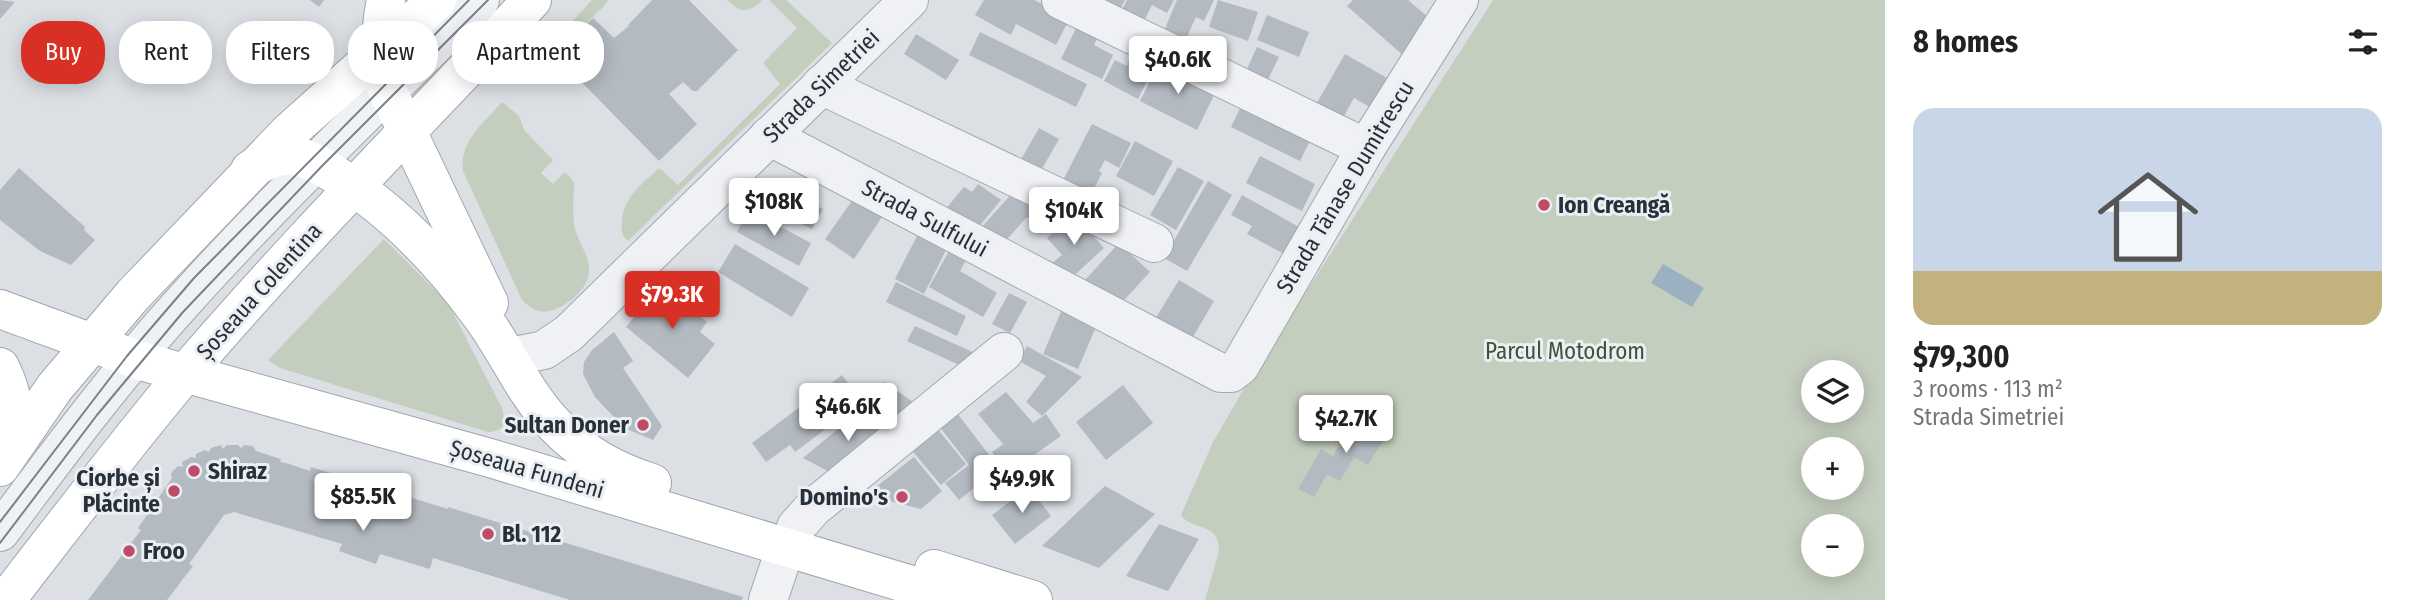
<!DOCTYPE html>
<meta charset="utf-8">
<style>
:root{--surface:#fff;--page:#f6f6f6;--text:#222;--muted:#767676;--accent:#d93025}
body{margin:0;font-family:"Fira Sans Condensed",sans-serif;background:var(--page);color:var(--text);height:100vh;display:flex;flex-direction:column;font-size:26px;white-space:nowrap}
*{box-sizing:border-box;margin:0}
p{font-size:23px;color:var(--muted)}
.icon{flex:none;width:38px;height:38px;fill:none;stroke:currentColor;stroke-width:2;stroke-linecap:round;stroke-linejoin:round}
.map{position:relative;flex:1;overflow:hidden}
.panel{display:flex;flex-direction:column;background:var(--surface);width:525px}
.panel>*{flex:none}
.hud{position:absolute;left:21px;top:21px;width:665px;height:63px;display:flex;gap:14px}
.controls{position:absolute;left:1801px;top:360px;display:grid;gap:14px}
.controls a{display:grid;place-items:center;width:63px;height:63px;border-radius:50%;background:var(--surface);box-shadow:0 4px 18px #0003;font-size:35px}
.price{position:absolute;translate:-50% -60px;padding:0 16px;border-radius:7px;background:#fff;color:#222;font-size:23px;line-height:46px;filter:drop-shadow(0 2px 4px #0008)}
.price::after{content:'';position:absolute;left:50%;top:42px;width:21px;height:16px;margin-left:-10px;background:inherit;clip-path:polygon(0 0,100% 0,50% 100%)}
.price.current{background:var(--accent);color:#fff}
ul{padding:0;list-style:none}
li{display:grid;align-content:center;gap:14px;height:371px;padding:0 28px}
li span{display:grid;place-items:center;height:217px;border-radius:21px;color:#555}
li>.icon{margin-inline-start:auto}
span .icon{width:126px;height:126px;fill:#fffc;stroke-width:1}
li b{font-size:30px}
h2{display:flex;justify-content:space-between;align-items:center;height:84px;padding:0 28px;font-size:30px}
.tag{padding:0 24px;border-radius:28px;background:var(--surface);box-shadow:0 4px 18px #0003;font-size:24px;line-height:63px}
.tag.current{background:var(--accent);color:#fff}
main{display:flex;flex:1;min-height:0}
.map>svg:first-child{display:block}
</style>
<main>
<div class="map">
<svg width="1885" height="600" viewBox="0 0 1885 600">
<rect width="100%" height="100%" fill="#dce0e5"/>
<!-- green -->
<g fill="#c4cebe" fill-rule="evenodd">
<path d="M592,0H608L605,5L541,67L526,72Z"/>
<path d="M727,0H762C748,14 740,13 727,0Z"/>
<path d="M769,0H786L832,43L628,241C621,235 621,229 622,220C624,197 642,184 658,169L662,170L678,185L780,84L763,63L797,28Z"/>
<path d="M1493,0H1885V600H1205L1219,551C1219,521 1193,532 1181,515L1213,442L1242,392ZM1813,373H1852V411H1813ZM1813,450H1852V488H1813ZM1813,527H1852V565H1813Z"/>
<path d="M502,102L519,116L524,130L553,160L541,173L553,184L565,172L574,182C574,198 571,217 576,232C579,241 584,249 587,258C596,280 576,300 556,309C542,315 532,310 522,300L463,171C459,141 484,123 502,102Z"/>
<path d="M384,239L448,303L502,408L505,423C501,430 496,432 488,432L280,368L268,360Z"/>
</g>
<!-- water -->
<path fill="#9bb1c2" d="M1663,264L1704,288L1692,307L1651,283Z"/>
<!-- building -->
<g fill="#b4bac1">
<path d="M0,0L15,2L0,19Z"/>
<path d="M310,0H324L319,7Z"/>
<path d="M652,0H689L738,50L697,91H693L683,82L669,94L697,124L659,161L555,55L593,18L614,38L629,26L628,25Z"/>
<path d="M984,0H1034L1070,18L1056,45L1016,24L1011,35L975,15Z"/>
<path d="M1097,0H1125L1119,11Z"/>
<path d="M1127,0H1174L1167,13L1152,5L1143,23L1121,12Z"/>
<path d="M1177,0H1214L1204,21L1196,17L1185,41L1164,31Z"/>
<path d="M1218,0L1258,12L1248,41L1209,27Z"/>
<path d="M1353,0H1408L1435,23L1405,57L1347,6Z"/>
<path d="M1267,15L1309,32L1299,57L1257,40Z"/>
<path d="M1079,22L1100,32L1094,45L1113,55L1102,79L1061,59Z"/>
<path d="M980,32L1087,84L1076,107L969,55Z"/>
<path d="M916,34L959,60L946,80L904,54Z"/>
<path d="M1257,47L1279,57L1263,90L1242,80Z"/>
<path d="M1345,54L1394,82L1377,111L1354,98L1340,123L1314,108Z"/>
<path d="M1142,57L1156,63L1138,99L1104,81L1115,60L1127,66L1129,60L1137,65Z"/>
<path d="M1160,62L1216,91L1197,130L1140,101Z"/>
<path d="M1243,102L1313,135L1300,161L1231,127Z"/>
<path d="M1092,124L1131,143L1119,168L1105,160L1099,171L1102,173L1087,202L1059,188Z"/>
<path d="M1039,128L1059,139L1039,174L1019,163Z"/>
<path d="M1135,141L1173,161L1154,196L1116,176Z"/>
<path d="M1260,156L1315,184L1302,211L1246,183Z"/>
<path d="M1178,167L1204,181L1176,230L1150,215Z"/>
<path d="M19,168L85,227L84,230L95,240L71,265L40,251L0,220V190Z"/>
<path d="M766,181L823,209L812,229L755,201Z"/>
<path d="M1208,181L1232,195L1187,271L1164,258Z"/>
<path d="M978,184L1001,200L977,229L944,211L964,187L972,192Z"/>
<path d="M1016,189L1049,206L1037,224L1027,217L1001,246L980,229Z"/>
<path d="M1242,195L1299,227L1284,254L1247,234L1252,226L1231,215Z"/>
<path d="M854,198L882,217L854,259L825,239Z"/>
<path d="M749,210L811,243L799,266L737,232Z"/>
<path d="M1074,214L1104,248L1067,282L1051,264L1062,255L1047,238Z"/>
<path d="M918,234L947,248L924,294L895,279Z"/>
<path d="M954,242L971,251L960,271L997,293L983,317L929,287Z"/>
<path d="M1119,243L1150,272L1116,309L1085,280Z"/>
<path d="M735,244L809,288L792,317L718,272Z"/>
<path d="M1179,280L1214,301L1190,342L1154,321Z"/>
<path d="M896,282L966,316L957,336L886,302Z"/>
<path d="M661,284L707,322L700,332L715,344L688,378L626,327Z"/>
<path d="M1009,293L1027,302L1010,333L992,324Z"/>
<path d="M1066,300L1101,315L1078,369L1043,354Z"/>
<path d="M915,326L977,354L970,370L907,341Z"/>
<path d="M614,332L633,361L623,368L662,426L653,440L629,430L610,413L595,397L583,374L584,362L591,351Z"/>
<path d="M1027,346L1082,377L1042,416L1026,402L1046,376L1019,361Z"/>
<path d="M842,375L862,402L795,452L790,445L766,462L752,443Z"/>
<path d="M884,382L922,408L892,432L864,406Z"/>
<path d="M1123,385L1153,423L1106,460L1076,422Z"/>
<path d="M1006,392L1033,423L1046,414L1061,436L1007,474L992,452L1003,444L978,414Z"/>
<path d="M951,405L999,468L959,500L945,483L969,465L933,418Z"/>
<path d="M863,408L889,433L837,476L803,458Z"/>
<path d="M1373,415L1392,426L1368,465L1354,457L1340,481L1327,474L1314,497L1298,489L1321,449L1333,456L1347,432L1360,438Z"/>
<path d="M936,427L966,464L941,485L909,447Z"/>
<path d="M221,445L223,449L227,445H238L241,448L244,445L253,446L256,451L281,459L280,462L289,464L310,471L311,467L448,509V507L743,597L742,600H570L433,558L430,569L380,554L376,564L339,551L342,544L234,512L224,515L189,564L193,566L167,600H88L141,530L138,528L172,478L171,473L178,466L183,467L182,462L191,457L196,458V454L205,450L209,452L211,448Z"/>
<path d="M914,457L942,491L921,509L866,495Z"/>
<path d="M1105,486L1155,514L1099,568L1042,546Z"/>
<path d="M1029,487L1051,516L1015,544L992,515Z"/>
<path d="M1159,524L1199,539L1168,591L1126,576Z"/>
</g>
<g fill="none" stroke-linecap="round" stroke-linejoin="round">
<!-- minor casing -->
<g stroke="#a2a8ae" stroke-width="40">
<g id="minor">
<path d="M1061,0L1366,148"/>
<path d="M821,85L1154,243"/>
<path d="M769,136L1221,373H1231L1240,366L1366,148L1459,0"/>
<path d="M510,357L544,350L569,333L909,0"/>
<path d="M796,527L813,508L1004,352"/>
<path d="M0,532C58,454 116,376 182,303C276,198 380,100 480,0"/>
<path d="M768,600L786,546"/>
</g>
</g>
<!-- major casing -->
<g stroke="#9da6af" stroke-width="40">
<g id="major">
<path d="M386,0C380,29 379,56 385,85L489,303"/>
<path d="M250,170C264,161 278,154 295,156C309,158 321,166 334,174C392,209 442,262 482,317C507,351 524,392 553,423C581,453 613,471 652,483"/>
<path d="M0,309L141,361L490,458L961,600"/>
<path d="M0,367C15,396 17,422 8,453"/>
<path d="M0,467L55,387L133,295L289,132L437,0"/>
<path d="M934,569L1033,600"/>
<path d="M6,600C64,525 122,449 183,376C294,246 415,124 532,0"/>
</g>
</g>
<!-- minor -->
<use href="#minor" stroke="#eff1f4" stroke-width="38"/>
<!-- major -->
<use href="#major" stroke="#fff" stroke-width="38"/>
<!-- tram -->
<g stroke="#78818d" stroke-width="2">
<path d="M0,522L127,356L194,278L469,0"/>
<path d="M0,543L97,415L183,312L322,166L488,0"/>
</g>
</g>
<!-- markers -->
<g fill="#bf4c67" stroke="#ebeff3" stroke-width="2.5">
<circle cx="1544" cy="205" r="7"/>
<circle cx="643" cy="425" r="7"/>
<circle cx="194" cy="471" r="7"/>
<circle cx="174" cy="491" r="7"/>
<circle cx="902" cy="497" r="7"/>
<circle cx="488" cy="534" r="7"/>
<circle cx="129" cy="551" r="7"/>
</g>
<g text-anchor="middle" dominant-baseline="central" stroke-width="6" stroke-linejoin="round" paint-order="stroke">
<!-- street labels -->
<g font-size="23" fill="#28303a" stroke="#ebeff3">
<text transform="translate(821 86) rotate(-44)">Strada Simetriei</text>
<text transform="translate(1345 187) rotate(-59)">Strada Tănase Dumitrescu</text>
<text transform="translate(925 218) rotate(28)">Strada Sulfului</text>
<text transform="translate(259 291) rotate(-48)">Șoseaua Colentina</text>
<text transform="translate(527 469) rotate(16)">Șoseaua Fundeni</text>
</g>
<!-- poi labels -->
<g font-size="23" font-weight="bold" fill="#28303a" stroke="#ebeff3" text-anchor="start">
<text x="1558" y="205">Ion Creangă</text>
<text x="629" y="425" text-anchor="end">Sultan Doner</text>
<text x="208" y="471">Shiraz</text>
<text x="160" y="478" text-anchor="end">Ciorbe și<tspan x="160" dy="26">Plăcinte</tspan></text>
<text x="888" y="497" text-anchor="end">Domino's</text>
<text x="502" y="534">Bl. 112</text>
<text x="143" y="551">Froo</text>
</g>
<!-- park labels -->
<g font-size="23" fill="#3f5436" stroke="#ebeff3">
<text x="1565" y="351">Parcul Motodrom</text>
</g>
</g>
</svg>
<div class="controls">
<a><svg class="icon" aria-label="layers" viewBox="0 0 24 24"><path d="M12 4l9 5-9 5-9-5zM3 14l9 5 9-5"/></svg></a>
<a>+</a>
<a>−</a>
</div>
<b class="price" style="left:1178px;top:96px">$40.6K</b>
<b class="price" style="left:774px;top:238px">$108K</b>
<b class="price" style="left:1074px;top:247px">$104K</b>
<b class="price current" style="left:672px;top:331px">$79.3K</b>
<b class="price" style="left:848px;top:443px">$46.6K</b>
<b class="price" style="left:1346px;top:455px">$42.7K</b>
<b class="price" style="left:1022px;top:515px">$49.9K</b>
<b class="price" style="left:363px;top:533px">$85.5K</b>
<div class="hud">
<a class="tag current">Buy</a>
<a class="tag">Rent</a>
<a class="tag">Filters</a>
<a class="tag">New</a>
<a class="tag">Apartment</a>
</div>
</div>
<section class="panel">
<h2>8 homes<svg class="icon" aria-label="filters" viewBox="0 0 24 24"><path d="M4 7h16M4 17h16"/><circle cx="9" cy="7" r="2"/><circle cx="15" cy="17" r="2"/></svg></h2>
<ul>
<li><span style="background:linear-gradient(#c9d6e8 75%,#c2b280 0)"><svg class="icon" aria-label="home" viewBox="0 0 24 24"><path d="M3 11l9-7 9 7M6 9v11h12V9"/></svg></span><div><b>$79,300</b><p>3 rooms · 113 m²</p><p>Strada Simetriei</p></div></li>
</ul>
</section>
</main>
